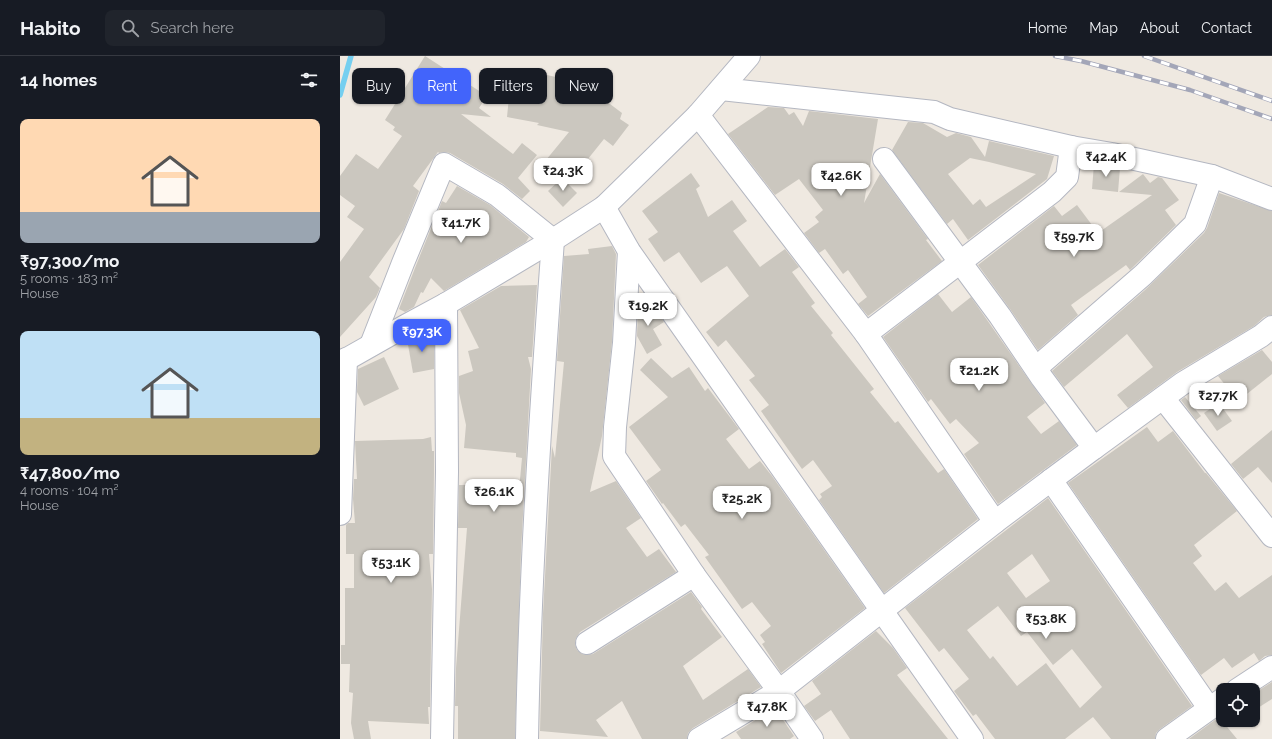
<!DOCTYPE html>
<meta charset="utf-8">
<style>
:root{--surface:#171b24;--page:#20242c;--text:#f1f3f6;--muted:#9ea1a6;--line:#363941;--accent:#4264fb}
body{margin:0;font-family:Raleway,sans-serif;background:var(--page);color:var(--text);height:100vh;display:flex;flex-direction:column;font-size:15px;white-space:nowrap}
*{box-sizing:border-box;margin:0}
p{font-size:13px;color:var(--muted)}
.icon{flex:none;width:22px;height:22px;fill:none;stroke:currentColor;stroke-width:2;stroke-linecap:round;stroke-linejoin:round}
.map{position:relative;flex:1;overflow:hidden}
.sheet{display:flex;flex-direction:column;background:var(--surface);width:340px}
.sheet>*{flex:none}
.banner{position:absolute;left:12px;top:12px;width:380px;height:36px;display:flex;gap:8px}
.tools{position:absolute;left:876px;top:627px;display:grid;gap:8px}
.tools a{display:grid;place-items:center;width:44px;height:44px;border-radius:8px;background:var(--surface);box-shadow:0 1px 3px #0004;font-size:20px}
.price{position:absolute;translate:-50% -34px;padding:0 9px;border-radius:8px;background:#fff;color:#222;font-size:13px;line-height:26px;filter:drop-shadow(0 1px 2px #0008)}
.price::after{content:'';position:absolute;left:50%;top:24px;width:12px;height:9px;margin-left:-6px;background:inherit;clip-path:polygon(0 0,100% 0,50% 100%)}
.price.on{background:var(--accent);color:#fff}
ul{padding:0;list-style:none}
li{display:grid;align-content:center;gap:8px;height:212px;padding:0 20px}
li span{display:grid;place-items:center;height:124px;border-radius:8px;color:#555}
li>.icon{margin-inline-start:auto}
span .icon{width:72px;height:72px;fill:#fffc;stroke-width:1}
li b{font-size:17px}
h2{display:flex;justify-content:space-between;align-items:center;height:48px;padding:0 20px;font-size:17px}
.pill{padding:0 14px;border-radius:8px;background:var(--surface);box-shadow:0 1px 3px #0004;font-size:14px;line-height:36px}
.pill.on{background:var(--accent);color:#fff}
header{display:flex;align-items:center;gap:24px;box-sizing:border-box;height:56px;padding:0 20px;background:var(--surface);border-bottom:1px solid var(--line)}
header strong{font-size:19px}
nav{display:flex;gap:22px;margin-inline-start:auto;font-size:14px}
.search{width:280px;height:36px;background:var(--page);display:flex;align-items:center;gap:10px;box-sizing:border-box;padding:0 14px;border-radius:8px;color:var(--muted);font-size:15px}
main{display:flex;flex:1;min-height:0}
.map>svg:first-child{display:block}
</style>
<header>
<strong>Habito</strong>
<div class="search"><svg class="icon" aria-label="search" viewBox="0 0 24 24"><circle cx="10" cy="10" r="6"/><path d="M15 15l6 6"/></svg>Search here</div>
<nav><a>Home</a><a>Map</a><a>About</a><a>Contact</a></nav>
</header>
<main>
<section class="sheet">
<h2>14 homes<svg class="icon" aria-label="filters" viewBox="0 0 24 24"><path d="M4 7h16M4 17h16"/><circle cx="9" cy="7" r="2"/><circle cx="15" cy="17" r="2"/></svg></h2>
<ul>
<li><span style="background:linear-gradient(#ffd9b3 75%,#9aa5b1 0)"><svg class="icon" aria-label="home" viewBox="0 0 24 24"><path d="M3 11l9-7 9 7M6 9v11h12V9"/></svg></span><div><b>₹97,300/mo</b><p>5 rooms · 183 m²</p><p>House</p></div></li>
<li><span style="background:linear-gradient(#bfe0f5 70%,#c2b280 0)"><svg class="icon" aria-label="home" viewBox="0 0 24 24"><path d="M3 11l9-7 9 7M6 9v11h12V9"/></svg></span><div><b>₹47,800/mo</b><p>4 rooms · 104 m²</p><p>House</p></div></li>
</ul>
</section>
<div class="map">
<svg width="932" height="683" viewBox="0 0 932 683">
<rect width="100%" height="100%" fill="#efe9e1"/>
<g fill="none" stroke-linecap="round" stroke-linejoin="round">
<!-- stream -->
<path stroke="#75cff0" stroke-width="5.5" d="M0,39L11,0"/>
</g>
<!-- building -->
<g fill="#cbc7bf" fill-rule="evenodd">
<path d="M85,0L147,40L139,52L151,61L121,58L173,98L182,87L197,99L178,122L190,135L182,143L163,128L110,97L104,96L99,97L98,96L73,130L79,135L64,173L29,221L40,232L36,241L0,281V206L24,173L7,161L15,150L0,139V120L16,98L38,113L62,80L53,74L55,71L45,64Z"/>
<path d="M207,19L242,27L282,57L280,63L289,69L273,90L264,83L231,124L206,104L229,76L197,69L199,67L167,61L171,21L205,25Z"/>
<path d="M428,51L444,52L449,59L454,56L463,70L469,55L538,63L524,147L540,118L588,183L586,184L602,205L528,260L518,248L527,241L508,214L503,218L485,193L479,197L464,177L479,166L475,161L483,154L459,123L435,139L388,78Z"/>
<path d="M568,66L583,67L607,81L616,77L631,81L645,101L649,85L714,100L707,123L628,184L613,163L607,168L552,94ZM630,102L649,106L696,118L646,151L640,143L633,149L608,118Z"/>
<path d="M754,108L780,112L778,136L752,133Z"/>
<path d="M351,117L360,130L356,133L368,161L392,144L407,165L393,175L420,211L445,193L459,211L452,216L475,247L471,250L493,277L491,279L534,333L530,336L555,367L558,365L598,417L604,413L638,463L544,537L479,444L482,441L480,438L492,430L473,404L462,413L421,355L429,349L409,324L415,320L386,284L378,291L366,276L409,240L387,210L361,227L339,196L324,206L308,183L318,176L302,155Z"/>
<path d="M803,118L810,127L818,121L822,122L839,144L825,154L836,169L790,214L786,209L731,249L738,259L698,294L670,253L638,209L714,150L722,160L737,149L758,177L812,139L779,136Z"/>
<path d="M222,122L237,137L223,151L208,135Z"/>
<path d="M117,130L150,149L189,181L186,186L104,235L91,222L83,237L81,236L74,251L65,256L59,253L75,212L102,145L106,147Z"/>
<path d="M879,137L932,155V259L924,261L914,270L837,316L788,352L777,339L813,311L787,278L724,331L712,315L805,234L864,177L867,172Z"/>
<path d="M272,190L276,198L272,286L262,380L250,436L276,425L301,462L286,472L307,501L319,493L336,516L240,576L236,582L235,588L237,594L242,598L248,599L253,598L351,536L362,551L361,553L382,581L343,610L363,644L408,613L421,631L353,672L348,677L347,683H302L282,645L256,664L268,681L200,675L203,558L212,390L215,402L224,306L217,305L224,200L249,198L248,193Z"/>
<path d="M197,229L192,301H188L191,313L181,495L175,683H118V650H115L116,612L127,472H118L119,429H136V447L166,448L167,444L178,445L182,402L176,401V397L124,392L126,369L119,337V320L133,315L128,295L139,292L120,254L161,230Z"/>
<path d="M598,238L612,256L631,241L705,347L687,361L701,378L719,365L737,389L658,448L624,398L639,387L616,363L610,368L591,343L588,346L543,281Z"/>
<path d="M309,245L324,266L313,273L322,289L307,298L297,280L298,251Z"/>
<path d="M94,279V313L73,317L67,283Z"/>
<path d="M922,294L932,306V318L898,345L878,320Z"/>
<path d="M44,301L59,333L24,350L17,336L18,313Z"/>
<path d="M311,302L332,322L349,311L365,335L368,332L399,373L386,383L409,413L420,405L432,420L525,552L441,617L422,588L425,586L420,579L431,570L412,546L402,553L365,501L369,499L345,468L341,471L323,447L322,448L306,425L321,414L289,371L328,341L300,314Z"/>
<path d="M845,341L861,360L856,364L841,344Z"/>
<path d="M879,347L892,365L877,375L864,357Z"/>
<path d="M807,371L818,386L833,375L865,417H866L897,455L854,489L862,500L853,507L875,535L886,526L899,542L932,519V599L925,600L919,605L914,597L892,612L884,602L861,619L728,427Z"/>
<path d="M932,374V427L918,411L903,423L891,408Z"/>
<path d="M91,381L92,395H94V416L93,498H89L92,533L90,651H88L89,668L28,665L31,683H14L11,667L13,637L9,636L10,608H1V589H5V532H14V498H6V469L8,467H15L13,443L14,423H17L15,385L83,383Z"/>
<path d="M708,442L852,650L820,673L816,677L815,683H771L753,661L725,683H655L636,658L633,660L614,635L629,623L604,592L599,596L565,552ZM692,498L710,525L686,542L667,517ZM658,550L681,580L687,576L713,609L732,593L762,631L740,652L706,607L677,630L653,600L650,603L627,574Z"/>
<path d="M536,575L553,592L567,612L557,619L608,683H510L491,654L475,665L464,650L481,638L472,625Z"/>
<path d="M932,626V643L913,655V638Z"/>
<path d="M435,652L454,680L450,683H401L396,676Z"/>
<path d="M879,661L897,683H849Z"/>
</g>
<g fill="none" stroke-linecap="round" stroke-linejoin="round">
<!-- minor casing -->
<g stroke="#b4b7c1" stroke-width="24">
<g id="minor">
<path d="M381,33L594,56L610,63L731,91L772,98L872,120L932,143"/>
<path d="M358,59L526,278L655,466L439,635L359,683"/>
<path d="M544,103L660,260L702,322L754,392L843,327L921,280L932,271"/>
<path d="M264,151L289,195L632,683"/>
<path d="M289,195L284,287L275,371L274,400L354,519L439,635L472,683"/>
<path d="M526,278L712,136L727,121L731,91"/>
<path d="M31,289L63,207L104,108L157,139L213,184C201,350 190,516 187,683"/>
<path d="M0,307L67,269L106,248L213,184L264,151L358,59L409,0"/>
<path d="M696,312L803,219L855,168L872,120"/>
<path d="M823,342L932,480"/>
<path d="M754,392L711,424L869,652"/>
<path d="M0,458L6,303"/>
<path d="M655,466L711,424"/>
<path d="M247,587L354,519"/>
<path d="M897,634L932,611"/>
<path d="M102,683L107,416L106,248"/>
<path d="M827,683L883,643"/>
</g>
</g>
<!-- minor -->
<use href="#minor" stroke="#fff" stroke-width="22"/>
<!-- rail casing -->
<g stroke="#a3a6b8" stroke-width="4.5">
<g id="rail">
<path d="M715,0L741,5L850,34L932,63"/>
<path d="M804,0L932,45"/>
</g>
</g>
<!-- rail -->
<use href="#rail" stroke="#fff" stroke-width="3" stroke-dasharray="9" stroke-linecap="butt"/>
</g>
</svg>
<div class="tools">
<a><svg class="icon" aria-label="locate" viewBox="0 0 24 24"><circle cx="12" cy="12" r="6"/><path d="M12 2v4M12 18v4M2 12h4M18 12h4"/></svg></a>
</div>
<b class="price" style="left:766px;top:122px">₹42.4K</b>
<b class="price" style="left:223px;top:136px">₹24.3K</b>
<b class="price" style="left:501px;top:141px">₹42.6K</b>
<b class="price" style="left:121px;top:188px">₹41.7K</b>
<b class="price" style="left:734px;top:202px">₹59.7K</b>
<b class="price" style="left:308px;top:271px">₹19.2K</b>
<b class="price on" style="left:82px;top:297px">₹97.3K</b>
<b class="price" style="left:639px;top:336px">₹21.2K</b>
<b class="price" style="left:878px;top:361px">₹27.7K</b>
<b class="price" style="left:154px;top:457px">₹26.1K</b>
<b class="price" style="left:402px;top:464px">₹25.2K</b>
<b class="price" style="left:51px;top:528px">₹53.1K</b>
<b class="price" style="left:706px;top:584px">₹53.8K</b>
<b class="price" style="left:427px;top:672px">₹47.8K</b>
<div class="banner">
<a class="pill">Buy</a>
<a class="pill on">Rent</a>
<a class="pill">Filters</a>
<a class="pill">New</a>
</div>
</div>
</main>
